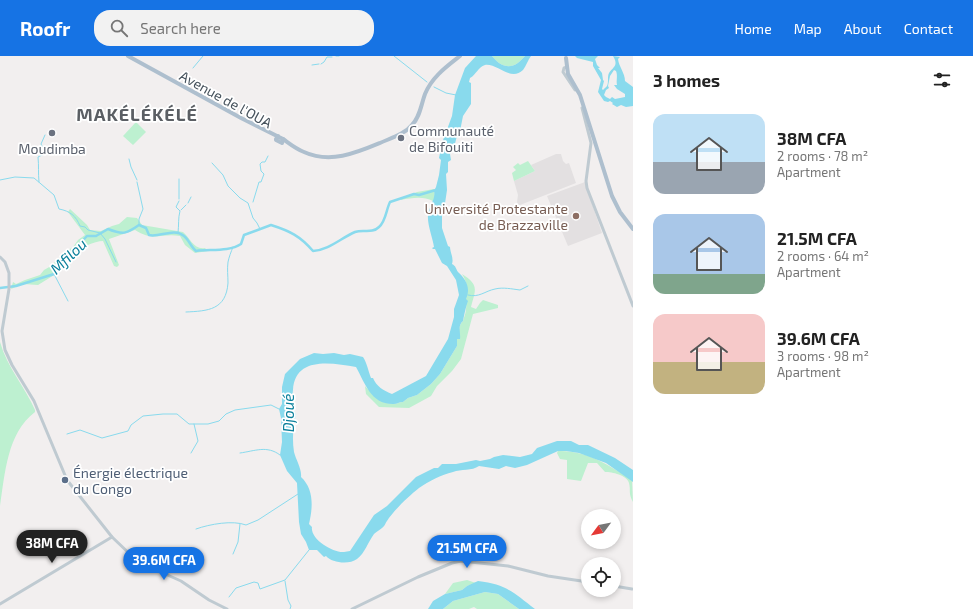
<!DOCTYPE html>
<meta charset="utf-8">
<style>
:root{--surface:#fff;--page:#f2f2f2;--text:#222;--muted:#767676;--accent:#1673e4}
body{margin:0;font-family:"Exo 2",sans-serif;background:var(--page);color:var(--text);height:100vh;display:flex;flex-direction:column;font-size:15px;white-space:nowrap}
*{box-sizing:border-box;margin:0}
p{font-size:13px;color:var(--muted)}
.icon{flex:none;width:22px;height:22px;fill:none;stroke:currentColor;stroke-width:2;stroke-linecap:round;stroke-linejoin:round}
.map{position:relative;flex:1;overflow:hidden}
.panel{display:flex;flex-direction:column;background:var(--surface);width:340px}
.panel>*{flex:none}
.needle{width:26px;rotate:238deg}
.buttons{position:absolute;left:581px;top:453px;display:grid;gap:8px}
.buttons a{display:grid;place-items:center;width:40px;height:40px;border-radius:50%;background:var(--surface);box-shadow:0 2px 6px #0003;font-size:20px}
.price{position:absolute;translate:-50% -34px;padding:0 9px;border-radius:14px;background:var(--accent);color:#fff;font-size:13px;line-height:26px;filter:drop-shadow(0 1px 2px #0008)}
.price::after{content:'';position:absolute;left:50%;top:24px;width:12px;height:9px;margin-left:-6px;background:inherit;clip-path:polygon(0 0,100% 0,50% 100%)}
.price.selected{background:#222;color:#fff}
ul{padding:0;list-style:none}
li{display:flex;align-items:center;gap:12px;height:100px;padding:0 20px}
li span{display:grid;place-items:center;flex:none;width:112px;height:80px;border-radius:12px;color:#555}
li>.icon{margin-inline-start:auto}
span .icon{width:48px;height:48px;fill:#fffc;stroke-width:1}
li b{font-size:17px}
h2{display:flex;justify-content:space-between;align-items:center;height:48px;padding:0 20px;font-size:17px}
header{display:flex;align-items:center;gap:24px;box-sizing:border-box;height:56px;padding:0 20px;background:var(--accent);color:#fff}
header strong{font-size:19px}
nav{display:flex;gap:22px;margin-inline-start:auto;font-size:14px}
.search{width:280px;height:36px;background:var(--page);display:flex;align-items:center;gap:10px;box-sizing:border-box;padding:0 14px;border-radius:16px;color:var(--muted);font-size:15px}
main{display:flex;flex:1;min-height:0}
.map>svg:first-child{display:block}
</style>
<header>
<strong>Roofr</strong>
<div class="search"><svg class="icon" aria-label="search" viewBox="0 0 24 24"><circle cx="10" cy="10" r="6"/><path d="M15 15l6 6"/></svg>Search here</div>
<nav><a>Home</a><a>Map</a><a>About</a><a>Contact</a></nav>
</header>
<main>
<div class="map">
<svg width="633" height="553" viewBox="0 0 633 553">
<rect width="100%" height="100%" fill="#f2efef"/>
<!-- education -->
<g fill="#e3e0e1">
<path d="M556,98H561L563,105L566,108L569,107L576,127L520,149H518L517,146L518,139L514,125L535,115L531,109Z"/>
<path d="M585,126L589,139L602,177L568,190L547,140Z"/>
</g>
<!-- green -->
<g fill="#bdf0d0">
<path d="M492,0H525C517,9 510,14 499,7C496,5 494,2 492,0Z"/>
<path d="M136,66L146,76L133,89L123,80Z"/>
<path d="M528,105L535,115L514,125L512,117L516,114L513,111L518,107L520,109Z"/>
<path d="M434,133L435,142L433,145C423,140 412,142 401,144V142L417,136Z"/>
<path d="M70,153L87,169L90,174L101,175L112,170L119,168L127,161L137,162L142,169L183,176C190,182 194,194 205,192L208,195L195,197L185,189L180,180C160,177 154,186 135,174L109,183L119,209L117,211L114,210L103,185C89,185 63,202 59,216L38,229L23,228L11,233L13,226L16,228L25,224L40,219L44,214L51,210L65,196L73,191L78,184L85,179L68,156Z"/>
<path d="M462,218C479,229 476,233 471,251L476,253L480,247L483,244L498,249V252L473,258L461,303L452,315L437,330L431,340L409,352L379,351L366,338L365,330C373,339 380,348 394,348C397,348 399,346 403,346L408,342L417,339L431,328L440,318L457,290V283L460,280C458,275 459,269 463,265C464,261 466,257 466,253C467,249 465,246 466,243C468,233 467,226 462,218Z"/>
<path d="M0,286C7,311 25,331 35,354V356C7,377 5,418 0,450Z"/>
<path d="M558,395C586,394 609,409 632,424L633,446C628,437 631,435 629,427C627,419 612,416 605,416L597,407H588L581,425L567,423V404L560,403L557,397Z"/>
<path d="M467,524L476,527L467,530L462,534L445,538L453,527Z"/>
<path d="M485,536L498,538L519,553H477L474,551L469,553H443L453,545Z"/>
</g>
<!-- water -->
<g fill="#89daed" fill-rule="evenodd">
<path d="M476,0H492C494,2 496,5 499,7C510,14 517,9 525,0H531C528,4 526,10 523,14C511,26 497,7 485,9C478,11 476,19 470,22L469,26L471,27V48L463,60L460,75L462,77L460,80H457L453,95L450,98L451,104L448,106V116L446,118L447,134L444,154L442,160V172L448,190L450,191C450,196 454,202 452,208C456,210 456,213 458,216C466,223 471,232 466,243L468,245C466,250 464,260 463,265C457,270 461,277 460,283H457V290L440,318L431,328L417,339L408,342L403,346C399,346 397,348 394,348C371,349 365,327 356,311C332,307 295,300 293,334C292,345 290,348 296,358C293,371 292,383 294,396C296,404 302,413 301,421C314,433 313,451 309,468L312,471C310,483 333,497 344,496C346,496 348,495 350,495L374,459L387,450L416,421L434,412H438L442,408H456L476,404L480,405L490,403L494,401L503,399L520,401L532,398L537,392L557,385H571L579,389H588L615,402L633,414V426L606,407L579,397L566,395H558L527,409L515,412L506,410L499,413L479,410C472,415 461,413 453,416C441,419 429,425 419,432C409,440 394,454 387,465C386,466 385,469 384,470C382,473 377,475 374,478C368,486 365,497 357,503C349,509 332,507 326,500L324,501L317,494H309L306,486L301,478L299,466L297,427L287,415L280,399L282,386L281,362L279,353L282,348V331L285,318L300,303L314,297L323,298L334,297L344,299L350,298L363,301C367,307 368,314 371,322H373C376,330 384,335 392,338L426,320L448,283L454,261V253L459,239L456,224L447,210L442,207L435,193H433L432,192L434,191C433,183 427,168 428,159C429,150 436,143 434,135L436,131L439,119L441,104L439,102L442,87L452,60L455,39L465,12Z"/>
<path d="M575,0H598L595,3L597,9L600,12H598L602,17L603,24L604,25L602,33L603,34C604,33 606,31 607,30C609,25 607,21 609,17C613,11 619,10 613,0L620,1L618,3C619,11 625,17 625,25L633,31V50L626,51L621,49L617,51L612,48L613,47L610,45L608,46L604,45L598,36L601,24L593,10V6L577,2ZM614,14L616,15C618,20 616,24 617,29H614L617,33L625,38V41L615,43L612,41L610,43L606,41L604,39L606,34L609,32L608,30L610,20Z"/>
<path d="M478,525C506,528 514,537 535,553H519L498,538L485,536L453,545L443,553H428L433,545L445,538L462,534L467,530Z"/>
</g>
<g fill="none" stroke-linecap="round" stroke-linejoin="round">
<!-- stream -->
<g stroke="#89daed" stroke-width="1">
<path d="M336,0H339"/>
<path d="M394,0L427,26"/>
<path d="M321,8L324,6L327,1H332"/>
<path d="M312,9L319,8"/>
<path d="M193,12L203,0"/>
<path d="M434,31L446,37L456,39"/>
<path d="M129,103L131,111L137,124"/>
<path d="M212,107L223,119L228,130L240,142L248,147L253,162L257,167L260,173"/>
<path d="M0,124L15,121L34,122L54,139L59,153C70,155 76,160 80,170L85,171L88,174L100,177L105,183L116,206"/>
<path d="M39,126C38,117 39,110 38,101L44,98V94L41,88L45,79"/>
<path d="M137,126L143,153L139,163V169"/>
<path d="M179,143V123"/>
<path d="M253,146L259,126H261L264,118L261,115L260,108L262,106H265L268,100"/>
<path d="M188,147L191,141"/>
<path d="M181,154L186,149"/>
<path d="M178,177C179,169 178,162 180,155L176,151L179,145"/>
<path d="M54,218L68,245"/>
<path d="M468,239C479,242 485,235 495,233C503,231 512,233 520,234L528,230"/>
<path d="M186,256C208,255 226,254 228,227C228,220 227,213 228,206C229,201 231,196 233,191"/>
<path d="M67,378L80,374L102,382L128,375L131,369L143,360L163,358H177L189,368H208L219,365L226,358L235,354L271,349L279,353"/>
<path d="M191,397L198,385L194,368"/>
<path d="M240,397C255,395 267,389 280,399"/>
<path d="M196,473C210,468 233,464 246,469L258,464L298,438"/>
<path d="M233,498L238,486L240,468"/>
<path d="M285,525L288,544L291,550L290,553"/>
<path d="M229,541L236,532L254,526L258,527L260,533L285,524L309,494"/>
</g>
<!-- river -->
<path stroke="#89daed" stroke-width="2.5" d="M0,232L16,230L54,218L61,209L67,199L73,195L87,180H96L108,173C123,179 126,178 139,169L146,172L149,179C159,182 174,171 184,180C189,184 191,191 196,195C210,193 229,196 241,188L244,179L271,169C290,175 300,180 313,195C329,194 341,182 355,176C363,173 372,178 379,171C386,165 386,154 390,146L414,138L419,139L436,134"/>
<!-- tertiary -->
<g stroke="#bfcad1" stroke-width="3">
<path d="M567,11L564,12L563,16L575,34"/>
<path d="M582,52L591,87L586,125L587,132L633,250"/>
<path d="M0,201L5,206L9,217V233L2,275L5,294L12,309L34,345L67,424L112,481L133,501L147,510L181,525L209,544L227,553"/>
<path d="M614,530L632,533"/>
<path d="M0,548L112,481"/>
<path d="M352,553L418,521L452,507L461,505L508,510L548,520L588,526"/>
</g>
<!-- primary -->
<g stroke="#aebfce" stroke-width="4">
<path d="M128,0L241,62L283,83L282,87L276,84V83L278,80"/>
<path d="M566,2L568,18L580,39L612,140L620,156L633,173"/>
<path d="M283,83C290,88 296,93 304,96C330,108 356,97 380,87C391,82 405,78 412,69C420,61 421,49 425,38C432,21 446,11 460,0"/>
</g>
</g>
<!-- markers -->
<g fill="#6b7280" stroke="#fff" stroke-width="1.5">
<circle cx="52" cy="77" r="4"/>
<circle cx="401" cy="82" r="4"/>
</g>
<circle fill="#8d6e63" stroke="#fff" stroke-width="1.5" cx="576" cy="160" r="4"/>
<circle fill="#5c6f8a" stroke="#fff" stroke-width="1.5" cx="65" cy="424" r="4"/>
<g text-anchor="middle" dominant-baseline="central" stroke-width="3.5" stroke-linejoin="round" paint-order="stroke">
<!-- street labels -->
<g font-size="14" fill="#47535d" stroke="#fff">
<text transform="translate(226 43) rotate(29)">Avenue de l'OUA</text>
</g>
<!-- worship labels -->
<g font-size="14" fill="#5b616d" stroke="#fff" text-anchor="start">
<text x="409" y="74">Communauté<tspan x="409" dy="16">de Bifouiti</tspan></text>
<text x="52" y="92" text-anchor="middle">Moudimba</text>
</g>
<!-- education labels -->
<g font-size="14" fill="#785e54" stroke="#fff" text-anchor="end">
<text x="568" y="152">Université Protestante<tspan x="568" dy="16">de Brazzaville</tspan></text>
</g>
<!-- service labels -->
<g font-size="14" fill="#4e5e75" stroke="#fff" text-anchor="start">
<text x="73" y="416">Énergie électrique<tspan x="73" dy="16">du Congo</tspan></text>
</g>
<!-- water labels -->
<g font-size="15" font-style="italic" fill="#0b809c" stroke="#fff">
<text transform="translate(68 200) rotate(-43)">Mfilou</text>
<text transform="translate(288 357) rotate(-90)">Djoué</text>
</g>
<!-- district labels -->
<g font-size="18" font-weight="bold" letter-spacing="1" fill="#5b5f64" stroke="#fff">
<text x="137" y="58">MAKÉLÉKÉLÉ</text>
</g>
</g>
</svg>
<div class="buttons">
<a><svg class="needle" viewBox="-14 -14 28 28"><path d="M0-13l5 13h-10z" fill="#e53935"/><path d="M0 13l5-13h-10z" fill="#767676"/></svg></a>
<a><svg class="icon" aria-label="locate" viewBox="0 0 24 24"><circle cx="12" cy="12" r="6"/><path d="M12 2v4M12 18v4M2 12h4M18 12h4"/></svg></a>
</div>
<b class="price selected" style="left:52px;top:508px">38M CFA</b>
<b class="price" style="left:467px;top:513px">21.5M CFA</b>
<b class="price" style="left:164px;top:525px">39.6M CFA</b>
</div>
<section class="panel">
<h2>3 homes<svg class="icon" aria-label="filters" viewBox="0 0 24 24"><path d="M4 7h16M4 17h16"/><circle cx="9" cy="7" r="2"/><circle cx="15" cy="17" r="2"/></svg></h2>
<ul>
<li><span style="background:linear-gradient(#bfe0f5 60%,#9aa5b1 0)"><svg class="icon" aria-label="home" viewBox="0 0 24 24"><path d="M3 11l9-7 9 7M6 9v11h12V9"/></svg></span><div><b>38M CFA</b><p>2 rooms · 78 m²</p><p>Apartment</p></div></li>
<li><span style="background:linear-gradient(#a9c7e8 75%,#7fa58c 0)"><svg class="icon" aria-label="home" viewBox="0 0 24 24"><path d="M3 11l9-7 9 7M6 9v11h12V9"/></svg></span><div><b>21.5M CFA</b><p>2 rooms · 64 m²</p><p>Apartment</p></div></li>
<li><span style="background:linear-gradient(#f6c9c9 60%,#c2b280 0)"><svg class="icon" aria-label="home" viewBox="0 0 24 24"><path d="M3 11l9-7 9 7M6 9v11h12V9"/></svg></span><div><b>39.6M CFA</b><p>3 rooms · 98 m²</p><p>Apartment</p></div></li>
</ul>
</section>
</main>
